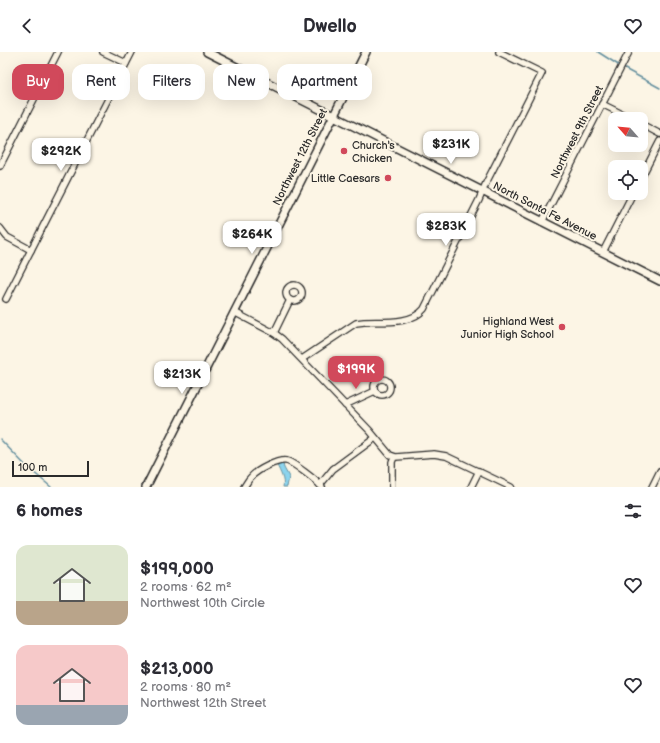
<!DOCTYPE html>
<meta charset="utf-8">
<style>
:root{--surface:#fff;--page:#f2f2f3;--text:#2b2b33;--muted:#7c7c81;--accent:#d1495b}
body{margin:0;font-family:"Balsamiq Sans",sans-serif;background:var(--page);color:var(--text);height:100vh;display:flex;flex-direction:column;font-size:15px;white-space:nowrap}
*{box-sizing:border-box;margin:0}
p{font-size:13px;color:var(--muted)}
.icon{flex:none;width:22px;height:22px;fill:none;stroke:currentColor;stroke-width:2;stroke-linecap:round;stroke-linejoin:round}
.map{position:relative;height:435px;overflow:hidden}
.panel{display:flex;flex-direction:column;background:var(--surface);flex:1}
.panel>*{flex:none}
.hud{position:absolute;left:12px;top:12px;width:400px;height:36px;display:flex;gap:8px}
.needle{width:26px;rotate:297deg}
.buttons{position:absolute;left:608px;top:60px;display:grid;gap:8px}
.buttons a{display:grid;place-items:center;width:40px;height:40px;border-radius:8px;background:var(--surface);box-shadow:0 4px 16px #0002;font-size:20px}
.scale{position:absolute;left:12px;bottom:10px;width:77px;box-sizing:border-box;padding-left:4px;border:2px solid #2b2b2b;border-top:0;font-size:11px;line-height:14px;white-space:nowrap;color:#2b2b2b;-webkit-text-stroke:3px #fcf5e5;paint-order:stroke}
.price{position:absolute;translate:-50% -34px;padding:0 9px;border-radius:8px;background:#fff;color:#222;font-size:13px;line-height:26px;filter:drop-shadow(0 1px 2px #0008)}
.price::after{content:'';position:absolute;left:50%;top:24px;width:12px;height:9px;margin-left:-6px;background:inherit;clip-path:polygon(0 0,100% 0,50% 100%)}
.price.on{background:var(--accent);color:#fff}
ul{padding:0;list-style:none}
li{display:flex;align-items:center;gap:12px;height:100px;padding:0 16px}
li span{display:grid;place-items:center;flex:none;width:112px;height:80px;border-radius:12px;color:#555}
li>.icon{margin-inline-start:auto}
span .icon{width:48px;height:48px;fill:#fffc;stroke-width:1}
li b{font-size:17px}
h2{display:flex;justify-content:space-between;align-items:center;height:48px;padding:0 16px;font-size:17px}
.tag{padding:0 14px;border-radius:12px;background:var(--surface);box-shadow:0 4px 16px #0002;font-size:14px;line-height:36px}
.tag.on{background:var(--accent);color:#fff}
header{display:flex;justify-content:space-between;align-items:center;height:52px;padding:0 16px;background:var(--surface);font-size:18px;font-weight:800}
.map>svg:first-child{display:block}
</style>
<header><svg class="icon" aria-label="back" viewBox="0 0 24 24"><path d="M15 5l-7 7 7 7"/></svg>Dwello<svg class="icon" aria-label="heart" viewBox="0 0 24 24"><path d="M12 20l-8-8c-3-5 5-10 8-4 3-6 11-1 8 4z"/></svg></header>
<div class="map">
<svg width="660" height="435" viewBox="0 0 660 435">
<rect width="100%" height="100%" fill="#fcf5e5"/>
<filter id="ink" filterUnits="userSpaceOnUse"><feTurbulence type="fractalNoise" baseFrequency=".025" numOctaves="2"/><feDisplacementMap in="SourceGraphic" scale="8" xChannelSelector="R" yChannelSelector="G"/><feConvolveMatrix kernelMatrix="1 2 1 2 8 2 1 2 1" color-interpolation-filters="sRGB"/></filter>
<g filter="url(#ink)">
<!-- water -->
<path fill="#8cd4ed" stroke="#65909f" d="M283,412L284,416L289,425L287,435H283C285,428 280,420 277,413Z"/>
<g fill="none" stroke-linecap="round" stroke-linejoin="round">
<!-- stream -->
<g stroke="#65909f" stroke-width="1.5">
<path d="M598,0L620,14"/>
<path d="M623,16L660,36"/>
<path d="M0,387L26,414L51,435"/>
</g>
<!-- minor casing -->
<g stroke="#2b2b2b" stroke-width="8">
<g id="minor">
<path d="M103,0L126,11"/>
<path d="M602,52L632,67"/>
<path d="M641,72L660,82"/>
<path d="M0,114L58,0"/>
<path d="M641,126L660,89"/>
<path d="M542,170L629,0"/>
<path d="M0,176L7,185L31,198"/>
<path d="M603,200L633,141"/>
<circle cx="294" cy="241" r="8"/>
<path d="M6,247L132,0"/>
<path d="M234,260L274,281L282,287L370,379L390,403L396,405L434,402L446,404L511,435"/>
<path d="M274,281L290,248"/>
<path d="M302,307L356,271L364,270C382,269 411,273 424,257L479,148L486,131L542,21L499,0"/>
<circle cx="382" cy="335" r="8"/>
<path d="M345,353L375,339"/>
<path d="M320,433L333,417L375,386"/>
<path d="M244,435C246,432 248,428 251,425C257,418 278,407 287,409C294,411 317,429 322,435"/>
<path d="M392,435V410L394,405"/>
<path d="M471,435L479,419"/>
<path d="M652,435L660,419"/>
</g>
</g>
<!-- major casing -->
<g stroke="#2b2b2b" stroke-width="10">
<g id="major">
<path d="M207,0L660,229"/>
<path d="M146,435L366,0"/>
</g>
</g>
<!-- minor -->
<use href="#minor" stroke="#fcf5e5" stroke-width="5.5"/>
<!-- major -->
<use href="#major" stroke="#fcf5e5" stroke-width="7"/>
</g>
</g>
<!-- markers -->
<g fill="#d1495b" stroke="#fcf5e5" stroke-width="1.5">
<circle cx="344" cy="99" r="4"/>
<circle cx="388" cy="126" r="4"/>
<circle cx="562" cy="275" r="4"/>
</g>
<g text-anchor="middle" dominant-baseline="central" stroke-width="4" stroke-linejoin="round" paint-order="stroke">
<!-- street labels -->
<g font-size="11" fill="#2b2b2b" stroke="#fcf5e5">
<text transform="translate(577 80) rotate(-63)">Northwest 9th Street</text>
<text transform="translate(300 105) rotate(-63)">Northwest 12th Street</text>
<text transform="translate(545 159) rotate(27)">North Santa Fe Avenue</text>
</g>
<!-- poi labels -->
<g font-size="11" fill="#2b2b2b" stroke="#fcf5e5" text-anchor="end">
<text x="352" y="93" text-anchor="start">Church's<tspan x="352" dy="13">Chicken</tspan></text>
<text x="380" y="126">Little Caesars</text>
<text x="554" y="269">Highland West<tspan x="554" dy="13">Junior High School</tspan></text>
</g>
</g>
</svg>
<div class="buttons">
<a><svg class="needle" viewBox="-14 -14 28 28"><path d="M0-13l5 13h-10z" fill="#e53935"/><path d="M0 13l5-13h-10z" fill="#7c7c81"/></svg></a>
<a><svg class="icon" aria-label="locate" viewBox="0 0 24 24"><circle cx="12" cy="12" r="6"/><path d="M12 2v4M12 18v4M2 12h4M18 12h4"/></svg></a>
</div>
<div class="scale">100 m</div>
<b class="price" style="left:451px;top:113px">$231K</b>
<b class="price" style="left:61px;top:120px">$292K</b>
<b class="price" style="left:446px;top:195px">$283K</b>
<b class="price" style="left:252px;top:203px">$264K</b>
<b class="price on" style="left:356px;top:338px">$199K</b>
<b class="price" style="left:182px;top:343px">$213K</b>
<div class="hud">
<a class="tag on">Buy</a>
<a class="tag">Rent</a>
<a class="tag">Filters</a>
<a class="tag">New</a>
<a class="tag">Apartment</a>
</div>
</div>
<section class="panel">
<h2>6 homes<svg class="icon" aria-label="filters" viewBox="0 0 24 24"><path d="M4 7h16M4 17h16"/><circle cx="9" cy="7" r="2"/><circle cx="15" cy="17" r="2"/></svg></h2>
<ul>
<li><span style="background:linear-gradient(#dfe7d0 70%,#b9a48a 0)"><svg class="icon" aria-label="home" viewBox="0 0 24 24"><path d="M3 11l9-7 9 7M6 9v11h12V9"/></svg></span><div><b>$199,000</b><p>2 rooms · 62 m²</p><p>Northwest 10th Circle</p></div><svg class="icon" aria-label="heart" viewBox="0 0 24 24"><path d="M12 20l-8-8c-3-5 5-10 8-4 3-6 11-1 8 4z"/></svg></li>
<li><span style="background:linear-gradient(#f6c9c9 75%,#9aa5b1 0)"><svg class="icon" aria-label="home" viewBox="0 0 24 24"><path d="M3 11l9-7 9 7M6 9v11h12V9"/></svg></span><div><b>$213,000</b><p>2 rooms · 80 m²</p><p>Northwest 12th Street</p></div><svg class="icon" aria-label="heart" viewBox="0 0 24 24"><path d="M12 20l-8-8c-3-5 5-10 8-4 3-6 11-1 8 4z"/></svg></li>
</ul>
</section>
